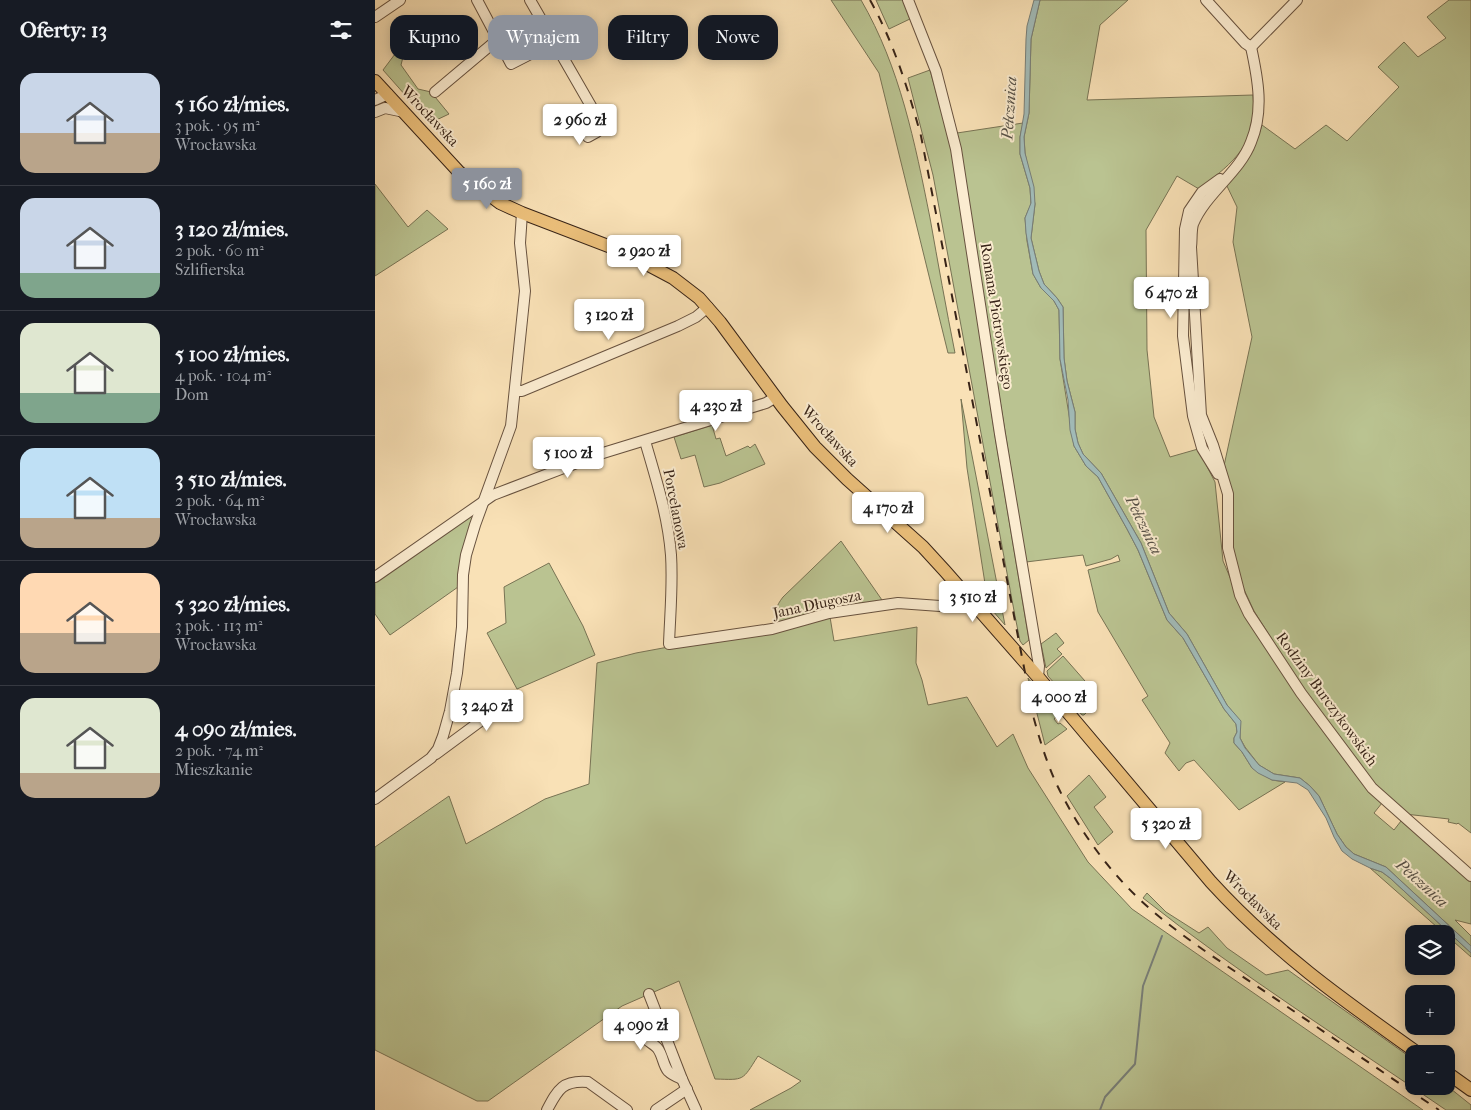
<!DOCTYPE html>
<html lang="pl">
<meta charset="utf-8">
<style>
:root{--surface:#171b24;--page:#20242c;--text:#f1f3f6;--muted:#9ea1a6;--line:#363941;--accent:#8c9099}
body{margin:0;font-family:"IM FELL French Canon",serif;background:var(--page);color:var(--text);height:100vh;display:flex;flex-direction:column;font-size:19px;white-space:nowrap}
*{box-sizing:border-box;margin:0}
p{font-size:16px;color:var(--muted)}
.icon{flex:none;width:28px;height:28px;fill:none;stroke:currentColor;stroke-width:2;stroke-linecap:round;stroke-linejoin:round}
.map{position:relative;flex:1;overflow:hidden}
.sheet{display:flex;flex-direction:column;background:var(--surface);width:375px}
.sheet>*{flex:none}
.hud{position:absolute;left:15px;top:15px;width:475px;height:45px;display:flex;gap:10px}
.tools{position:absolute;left:1030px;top:925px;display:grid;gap:10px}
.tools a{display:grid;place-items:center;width:50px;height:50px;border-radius:10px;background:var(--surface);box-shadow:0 2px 12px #0003;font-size:25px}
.price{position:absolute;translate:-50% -42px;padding:0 11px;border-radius:5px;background:#fff;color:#222;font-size:16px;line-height:32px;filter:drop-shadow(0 1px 2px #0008)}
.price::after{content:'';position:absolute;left:50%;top:30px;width:15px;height:11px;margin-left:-8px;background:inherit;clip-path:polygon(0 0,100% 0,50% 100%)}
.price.on{background:var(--accent);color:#fff}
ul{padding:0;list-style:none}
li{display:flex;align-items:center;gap:15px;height:125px;padding:0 20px}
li+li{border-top:1px solid var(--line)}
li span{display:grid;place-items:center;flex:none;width:140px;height:100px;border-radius:15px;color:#555}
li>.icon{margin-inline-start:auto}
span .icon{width:60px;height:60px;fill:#fffc;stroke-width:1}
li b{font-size:21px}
h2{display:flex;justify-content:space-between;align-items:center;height:60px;padding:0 20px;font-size:21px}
.pill{padding:0 18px;border-radius:15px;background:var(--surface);box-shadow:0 2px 12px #0003;font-size:18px;line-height:45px}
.pill.on{background:var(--accent);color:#fff}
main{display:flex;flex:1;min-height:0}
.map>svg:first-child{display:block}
</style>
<main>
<section class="sheet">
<h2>Oferty: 13<svg class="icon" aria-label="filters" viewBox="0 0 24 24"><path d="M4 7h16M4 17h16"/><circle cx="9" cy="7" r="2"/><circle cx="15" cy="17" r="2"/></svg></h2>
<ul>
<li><span style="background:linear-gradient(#c9d6e8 60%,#b9a48a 0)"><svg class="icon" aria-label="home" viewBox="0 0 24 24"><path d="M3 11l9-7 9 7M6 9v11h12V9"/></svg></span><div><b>5 160 zł/mies.</b><p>3 pok. · 95 m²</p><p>Wrocławska</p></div></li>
<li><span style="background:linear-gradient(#c9d6e8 75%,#7fa58c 0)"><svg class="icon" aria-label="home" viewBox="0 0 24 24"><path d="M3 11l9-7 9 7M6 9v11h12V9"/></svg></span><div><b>3 120 zł/mies.</b><p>2 pok. · 60 m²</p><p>Szlifierska</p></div></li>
<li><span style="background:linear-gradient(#dfe7d0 70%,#7fa58c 0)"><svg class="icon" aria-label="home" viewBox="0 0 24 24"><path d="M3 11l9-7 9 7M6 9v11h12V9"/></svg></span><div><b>5 100 zł/mies.</b><p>4 pok. · 104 m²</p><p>Dom</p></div></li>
<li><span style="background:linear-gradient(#bfe0f5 70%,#b9a48a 0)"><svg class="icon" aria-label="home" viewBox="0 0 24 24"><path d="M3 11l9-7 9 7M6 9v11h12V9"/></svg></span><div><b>3 510 zł/mies.</b><p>2 pok. · 64 m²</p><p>Wrocławska</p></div></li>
<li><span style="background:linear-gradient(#ffd9b3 60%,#b9a48a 0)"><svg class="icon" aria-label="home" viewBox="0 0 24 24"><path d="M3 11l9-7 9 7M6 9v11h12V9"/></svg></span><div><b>5 320 zł/mies.</b><p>3 pok. · 113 m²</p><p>Wrocławska</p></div></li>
<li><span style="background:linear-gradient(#dfe7d0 75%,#b9a48a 0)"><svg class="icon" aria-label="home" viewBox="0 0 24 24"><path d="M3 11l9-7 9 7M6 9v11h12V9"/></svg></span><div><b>4 090 zł/mies.</b><p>2 pok. · 74 m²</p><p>Mieszkanie</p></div></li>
</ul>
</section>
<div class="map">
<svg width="1096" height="1110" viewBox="0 0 1096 1110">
<rect width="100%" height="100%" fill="#f9e1b6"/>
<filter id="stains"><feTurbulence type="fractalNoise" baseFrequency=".004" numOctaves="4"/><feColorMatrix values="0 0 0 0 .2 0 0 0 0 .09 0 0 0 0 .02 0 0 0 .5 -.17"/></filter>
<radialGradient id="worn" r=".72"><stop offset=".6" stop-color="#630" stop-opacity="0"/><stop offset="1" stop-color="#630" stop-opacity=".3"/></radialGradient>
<!-- green -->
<g fill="#bac391" stroke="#787354">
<path d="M456,0H486C525,67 540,143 555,218C563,263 571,308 580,353H573L504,73Z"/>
<path d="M501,0H528L537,18L514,29Z"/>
<path d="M665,0H753L725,25L712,100L878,95C883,144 860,161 824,189L802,176L771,230L772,350L779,417L795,457L823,449L840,482L848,561L872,617L1007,803L999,813L1019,830L1026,821L1096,879V924L1080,920L1096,936V946L1011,867L979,854L971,847L962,834L944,796L935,786L925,778L899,774L884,765L870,747L865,738V721L852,705L812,634L794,613L766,543L726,473L708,454L703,443L700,429V412L692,381L689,358L688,307L682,298L669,284L664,271L656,238L660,204L650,153L649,137L654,113L656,39Z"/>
<path d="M1074,0H1096V833L1083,823L1082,824L1073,822L1074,819L1030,814L1000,785L929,690L879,611L855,559L847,475L877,337L858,242L862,207L851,184C871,162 878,154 887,125L920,149L951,125L972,141L1024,87L1003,67L1029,42L1043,57L1071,38L1052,17Z"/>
<path d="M43,37L48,42L28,57L26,65L43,89L56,92L74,114L55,123L8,70L20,54Z"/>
<path d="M555,70L577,150L620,436L654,640L648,645L645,641L640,616L558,175L533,78Z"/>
<path d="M648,123L645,137V154L655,188L656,204L650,218L652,241L658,274L666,288L679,301L684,310L685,359L699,446L711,466L723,477L752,529L763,550L792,620L808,638L849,709L861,724L862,732L859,738V743L867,752L877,768L897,780L910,782L864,810L819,760L811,763L804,771L790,753L795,743L767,700L773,696L723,612L713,570L745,561L743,555L736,559L711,566L708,555L651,562L582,133Z"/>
<path d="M0,184L33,227L52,210L73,229L0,276Z"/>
<path d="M586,399L630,625L605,596L611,590L592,468Z"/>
<path d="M337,425L341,439L345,438L351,456L373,446L375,448L380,444L390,464L345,483L329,487L320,455L306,459L299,437Z"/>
<path d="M98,512V519L86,563L83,587L15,635L0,614V582Z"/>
<path d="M466,541L507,600L454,610L402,624C399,612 401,606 408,597Z"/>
<path d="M174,563L208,626L220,655L142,689L112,633L131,623L129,587Z"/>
<path d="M455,617L459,641L542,627L541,663L547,680L553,705L592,697L622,747L638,734L653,768L713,862L757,909L1048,1110H375L416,1088L426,1081L383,1056C367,1081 370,1080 340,1079L304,981L247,1006L113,1101H102L0,1050V847L74,796L91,844L170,799L214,784L222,663L261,653Z"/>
<path d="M681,633L689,643L682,649L687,654L671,668L666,644Z"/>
<path d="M688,656L717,689L713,695L711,713L709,715H707L673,676L672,671Z"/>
<path d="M653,678C664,690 670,705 681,717L679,719L683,724L685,723L692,729L670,745Z"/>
<path d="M714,775L731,797L719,807L738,832L723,845L692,796Z"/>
<path d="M995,868L1007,872L1015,878L1096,953V957Z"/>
<path d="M772,893L791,912L824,933L833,927L852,948L891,975L913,970L1039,1060V1086H1071V1085L1096,1105V1110H1071C969,1040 864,974 768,898Z"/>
</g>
<!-- water -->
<path fill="#a1bbb8" stroke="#777e78" d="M659,0H665L656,39L654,113L649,137L650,153L659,187L660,204L656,238L664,271L669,284L682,298L688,307L689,358L692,381L700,412V429L703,443L708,454L726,473L766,543L794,613L812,634L852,705L866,721L865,738L870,748L884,765L899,774L925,778L935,786L944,796L962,834L971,847L979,854L1011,867L1096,946V953L1015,878L1007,872L995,868L977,859L967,851L959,837L951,818L933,790L922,783L897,780L883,773L877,768L867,752L859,743V738L862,732L861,724L849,709L808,638L792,620L763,550L752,529L723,477L711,466L699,446L695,430L693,400L685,359L684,310L679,301L666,288L658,274L651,233L650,218L656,203L655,188L645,154V137L649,114L651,39L652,26Z"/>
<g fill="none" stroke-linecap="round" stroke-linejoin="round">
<!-- stream -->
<path stroke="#777e78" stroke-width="2" d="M725,1110L730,1097L760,1064L768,986L787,936"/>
<!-- minor casing -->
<g stroke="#68523f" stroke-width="12">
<g id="minor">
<path d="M102,0L136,64L179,42"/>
<path d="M155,0L220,113L222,132L213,137L205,123L220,113"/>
<path d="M533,0L561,71L581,149L625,434L664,666L663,677"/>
<path d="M831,0L870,43L876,47"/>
<path d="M0,17L25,0"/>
<path d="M876,47C883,79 889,111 876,142C865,172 831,193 818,224C816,231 817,240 816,247L826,415L838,445L853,494V548L865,595L874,614L926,693L997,788L1096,876"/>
<path d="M876,47L922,0"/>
<path d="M60,92L123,39"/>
<path d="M0,100L13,94"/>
<path d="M0,112L10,108L29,112"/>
<path d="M140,391H147L303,326L321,317L333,307"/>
<path d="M270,441C281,479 293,516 296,555C298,585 295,615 294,644L397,629L454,613L523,603L579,607L589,604L595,598"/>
<path d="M843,474L827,448L818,416L808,336L810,229L814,211L827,192L845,179"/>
<path d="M0,577L118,495L228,453L391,403L401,397"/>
<path d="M61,754L138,697"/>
<path d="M0,799L56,758L63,749L68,736L75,711L82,673L87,627L88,575L91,555L100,525L136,426L150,291L145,243L147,213"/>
<path d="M274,994L307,1079L321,1110"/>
<path d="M283,1018C279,1022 270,1025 269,1032C268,1041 279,1043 283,1049C288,1056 288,1065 293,1071C297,1075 302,1077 307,1079"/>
<path d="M172,1110C183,1089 188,1080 213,1082L252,1110"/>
<path d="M281,1110L312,1089"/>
</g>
</g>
<!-- major casing -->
<g stroke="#372317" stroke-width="14">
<g id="major">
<path d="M0,81L84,172L125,203L147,213L249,252L298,278L324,298L345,322L407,406L440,447L472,479L548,547L570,571L663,677L836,882C900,952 968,1000 1044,1054"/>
<path d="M1071,1072L1096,1090"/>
</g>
</g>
<!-- minor -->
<use href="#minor" stroke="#fbecd0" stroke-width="10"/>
<!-- major -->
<use href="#major" stroke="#ecc07b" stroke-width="12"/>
<!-- rail -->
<path stroke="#372317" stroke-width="2" stroke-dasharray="9 9" stroke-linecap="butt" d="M495,0C519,43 533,89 546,136L659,719C665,741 672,763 681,783C705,833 739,879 781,914C817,944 857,969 895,995C951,1033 1007,1072 1064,1110"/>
</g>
<g text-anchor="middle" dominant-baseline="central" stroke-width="4" stroke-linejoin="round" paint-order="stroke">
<!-- street labels -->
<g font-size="15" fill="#372317" stroke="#fbecd0">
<text transform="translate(55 116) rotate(47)">Wrocławska</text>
<text transform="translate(622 316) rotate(81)">Romana Piotrowskiego</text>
<text transform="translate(455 436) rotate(48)">Wrocławska</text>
<text transform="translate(301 509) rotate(79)">Porcelanowa</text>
<text transform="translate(442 604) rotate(-12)">Jana Długosza</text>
<text transform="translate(952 699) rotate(54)">Rodziny Burczykowskich</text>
<text transform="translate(878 900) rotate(45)">Wrocławska</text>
</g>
<!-- water labels -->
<g font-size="16" font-style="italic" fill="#575147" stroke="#fbecd0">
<text transform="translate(634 108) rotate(-86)">Pełcznica</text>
<text transform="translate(769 525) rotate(64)">Pełcznica</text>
<text transform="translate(1047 883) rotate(42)">Pełcznica</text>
</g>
</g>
<rect width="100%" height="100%" filter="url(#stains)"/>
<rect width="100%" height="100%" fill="url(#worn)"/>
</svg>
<div class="tools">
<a><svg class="icon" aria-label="layers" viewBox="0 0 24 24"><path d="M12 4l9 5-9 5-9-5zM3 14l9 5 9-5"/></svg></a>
<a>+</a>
<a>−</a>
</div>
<b class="price" style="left:205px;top:146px">2 960 zł</b>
<b class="price on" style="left:112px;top:210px">5 160 zł</b>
<b class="price" style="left:269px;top:277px">2 920 zł</b>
<b class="price" style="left:796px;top:319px">6 470 zł</b>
<b class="price" style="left:234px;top:341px">3 120 zł</b>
<b class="price" style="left:341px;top:432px">4 230 zł</b>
<b class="price" style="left:193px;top:479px">5 100 zł</b>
<b class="price" style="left:513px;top:534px">4 170 zł</b>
<b class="price" style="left:598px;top:623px">3 510 zł</b>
<b class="price" style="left:684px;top:723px">4 000 zł</b>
<b class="price" style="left:112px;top:732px">3 240 zł</b>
<b class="price" style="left:791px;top:850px">5 320 zł</b>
<b class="price" style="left:266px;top:1051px">4 090 zł</b>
<div class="hud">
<a class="pill">Kupno</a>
<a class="pill on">Wynajem</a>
<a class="pill">Filtry</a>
<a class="pill">Nowe</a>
</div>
</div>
</main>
